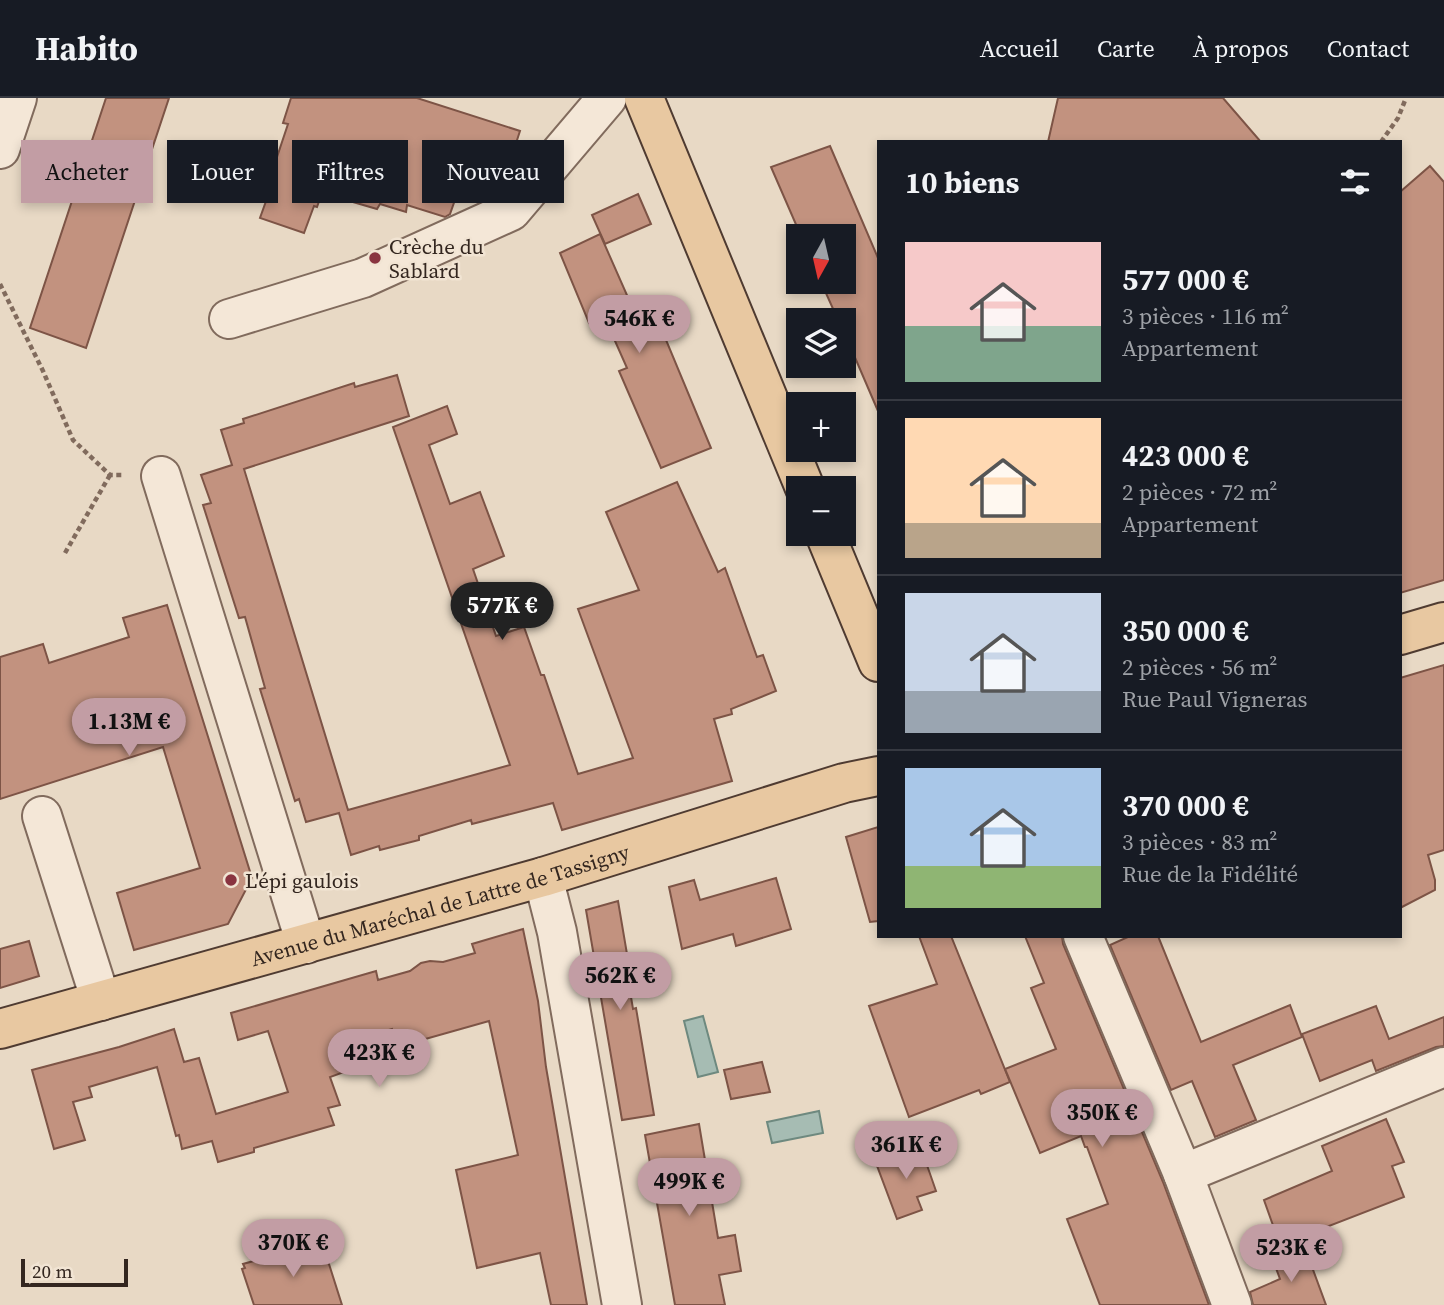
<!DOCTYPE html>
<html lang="fr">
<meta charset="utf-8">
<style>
:root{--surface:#171b24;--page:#242831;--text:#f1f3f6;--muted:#9ea1a6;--line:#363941;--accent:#c29da4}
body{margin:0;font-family:"Source Serif 4",serif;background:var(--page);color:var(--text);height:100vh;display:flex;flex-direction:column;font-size:26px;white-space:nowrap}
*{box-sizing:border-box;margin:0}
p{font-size:23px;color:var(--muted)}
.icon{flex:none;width:38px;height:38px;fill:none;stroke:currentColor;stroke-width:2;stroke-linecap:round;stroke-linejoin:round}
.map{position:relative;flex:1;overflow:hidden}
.drawer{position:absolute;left:877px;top:42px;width:525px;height:798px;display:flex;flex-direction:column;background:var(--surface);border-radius:0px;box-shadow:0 4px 10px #0003}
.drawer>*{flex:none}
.guide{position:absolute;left:21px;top:42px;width:665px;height:63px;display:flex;gap:14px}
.needle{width:46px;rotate:188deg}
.buttons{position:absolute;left:786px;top:126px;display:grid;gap:14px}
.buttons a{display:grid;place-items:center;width:70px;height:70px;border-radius:0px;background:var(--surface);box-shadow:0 4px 10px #0003;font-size:35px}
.scale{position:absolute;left:21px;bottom:18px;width:107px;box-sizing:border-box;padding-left:7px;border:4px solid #33261f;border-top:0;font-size:19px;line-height:24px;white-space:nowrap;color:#33261f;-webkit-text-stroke:5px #f1e4d3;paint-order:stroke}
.price{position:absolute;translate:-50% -60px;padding:0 16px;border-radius:24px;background:var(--accent);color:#111;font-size:23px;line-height:46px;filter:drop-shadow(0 2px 4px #0008)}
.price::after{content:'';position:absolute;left:50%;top:42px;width:21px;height:16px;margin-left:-10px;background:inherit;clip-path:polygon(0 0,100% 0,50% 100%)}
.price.current{background:#222;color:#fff}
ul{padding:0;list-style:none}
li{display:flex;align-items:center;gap:21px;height:175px;padding:0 28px}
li+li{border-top:2px solid var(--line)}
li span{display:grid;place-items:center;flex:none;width:196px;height:140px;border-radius:0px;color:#555}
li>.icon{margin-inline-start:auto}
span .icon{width:84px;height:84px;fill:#fffc;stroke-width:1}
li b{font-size:30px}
h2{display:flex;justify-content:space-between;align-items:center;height:84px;padding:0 28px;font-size:30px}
.chip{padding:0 24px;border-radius:0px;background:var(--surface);box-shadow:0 4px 10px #0003;font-size:24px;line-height:63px}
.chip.current{background:var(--accent);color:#111}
header{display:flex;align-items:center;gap:42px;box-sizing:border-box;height:98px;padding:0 35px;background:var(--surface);border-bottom:2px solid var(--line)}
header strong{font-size:33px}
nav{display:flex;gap:38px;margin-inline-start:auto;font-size:24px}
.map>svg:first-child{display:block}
</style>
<header>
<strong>Habito</strong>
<nav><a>Accueil</a><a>Carte</a><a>À propos</a><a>Contact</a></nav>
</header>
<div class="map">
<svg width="1444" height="1207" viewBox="0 0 1444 1207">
<rect width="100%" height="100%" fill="#e8d9c5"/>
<!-- water -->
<g fill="#a6bcb3" stroke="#6e897f" stroke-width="2">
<path d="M703,918L718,974L698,979L684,923Z"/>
<path d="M819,1013L823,1035L772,1045L767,1024Z"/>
</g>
<!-- building -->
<g fill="#c2927f" stroke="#7d5446" stroke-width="2">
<path d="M106,0H169L86,250L30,230Z"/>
<path d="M291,0H417L520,33L501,91L498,95L462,82L450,116L445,119L407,107L406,114L380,106L377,111L322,95L317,109L314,108L304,135L260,120L270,92H266L288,26L283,25Z"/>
<path d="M1058,0H1223L1261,44H1048Z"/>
<path d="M830,48L878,160V313L844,234V222H838L821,184H844V138H801L771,69Z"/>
<path d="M1430,68L1444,84V482L1400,495V94Z"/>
<path d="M638,96L651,126L605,146L592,117Z"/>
<path d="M600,136L637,220L654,213L711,350L661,370L619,273L627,270L604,218L589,225L560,155Z"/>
<path d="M397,277L409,318L244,371L348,712L510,667L393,329L447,308L457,336L429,347L450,406L480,394L504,458L473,471L496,538L524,529L541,577H544L578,676L633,660L578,511L639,492L606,414L677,384L718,474L725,470L757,559L763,557L776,593L731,611L732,616L714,621L732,683L562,732L553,705L472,726L471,722L419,738V742L380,752L379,748L351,757L339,715L306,724L299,701L295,703L260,591L265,590L245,519L239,520L203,407L211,405L201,377L232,367L221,332L244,325L243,321L354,285L355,289Z"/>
<path d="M167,507L252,780L228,826L134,852L117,795L200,770L163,649L0,701V559L43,546L49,565L129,539L123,520Z"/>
<path d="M1444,567V752L1428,757L1435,782V792L1400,810V580Z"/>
<path d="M878,729V823L870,824L846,739Z"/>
<path d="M776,780L791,831L736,848L733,836L682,851L669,789L694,782L700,802Z"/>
<path d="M618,803L627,856L624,857L633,911L636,910L654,1017L622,1022L586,812Z"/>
<path d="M523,831L538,903L546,969L587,1207H551L540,1155L477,1170L456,1072L518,1057L489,923L397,949L392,931L338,947L347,973L330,979L340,1007L328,1010L334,1027L254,1050V1054L218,1064L212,1043L182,1051L179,1037L176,1038L157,969L89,989L92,999L73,1004L85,1042L54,1051L32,972L119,949L174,931L184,964L199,960L216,1016L288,994L268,933L238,942L231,915L376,873L378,882L410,873L421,865L430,863L443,864L475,855L472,846Z"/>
<path d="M919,838H951L1010,984L981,996L979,992L909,1019L869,908L937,886Z"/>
<path d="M1025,838H1062L1063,846L1163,1084L1209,1207H1100L1067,1121L1108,1106L1087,1049H1085L1081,1038L1040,1055L1005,971L1056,951L1031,890L1044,885Z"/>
<path d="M1130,838H1158L1201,944L1290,907L1302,939L1233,967L1256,1022L1215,1039L1192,983L1171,992L1110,847Z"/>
<path d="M29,843L39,878L0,890V851Z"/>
<path d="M1376,908L1389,941L1444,919V948L1436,949L1376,973L1372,962L1320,983L1302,936Z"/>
<path d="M762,964L770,994L731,1001L724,972Z"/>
<path d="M1386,1021L1404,1064L1392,1068L1404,1099L1280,1147L1264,1102L1332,1073L1322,1048Z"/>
<path d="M699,1026L718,1140L735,1137L741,1173L719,1177L725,1207H675L645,1037Z"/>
<path d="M921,1050L936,1093L917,1099L922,1112L897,1121L876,1065Z"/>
<path d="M322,1144L342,1207H254L242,1171L245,1170L243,1166Z"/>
<path d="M1305,1150L1326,1207H1253L1250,1194L1280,1181L1273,1162Z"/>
</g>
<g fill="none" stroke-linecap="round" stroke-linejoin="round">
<!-- minor casing -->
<g stroke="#816b5d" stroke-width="42">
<g id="minor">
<path d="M0,51L17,0"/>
<path d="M229,221L363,180L511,113L607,0"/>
<path d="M161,378L306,846"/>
<path d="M42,718L101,903"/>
<path d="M543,779L557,834L622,1207"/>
<path d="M1083,838L1183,1076L1232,1207"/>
<path d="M1183,1076L1444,969"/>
</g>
</g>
<!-- major casing -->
<g stroke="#4f3b31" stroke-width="42">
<g id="major">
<path d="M644,0L805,390"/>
<path d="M825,436L878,564"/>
<path d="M1400,537L1444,524"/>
<path id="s1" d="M0,931L543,779L844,685L878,678"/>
</g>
</g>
<!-- path -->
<g stroke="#816b5d" stroke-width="4.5" stroke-dasharray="5 3.5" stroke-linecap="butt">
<path d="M1381,44L1398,20L1406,0"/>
<path d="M0,186L43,273L73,342L110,377H124"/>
<path d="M65,455L110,377"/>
</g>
<!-- minor -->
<use href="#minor" stroke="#f4e7d7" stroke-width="38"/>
<!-- major -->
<use href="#major" stroke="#e8c8a1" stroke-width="38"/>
</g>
<!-- markers -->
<g fill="#893440" stroke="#f1e4d3" stroke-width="2.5">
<circle cx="375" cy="160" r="7"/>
<circle cx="231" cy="782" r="7"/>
</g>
<g text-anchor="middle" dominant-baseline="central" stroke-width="5" stroke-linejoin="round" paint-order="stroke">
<!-- poi labels -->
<g font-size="21" fill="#33261f" stroke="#f1e4d3" text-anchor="start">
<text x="389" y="148">Crèche du<tspan x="389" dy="24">Sablard</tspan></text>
<text x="245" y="782">L'épi gaulois</text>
</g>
<!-- street labels -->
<g font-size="21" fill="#33261f" stroke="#f1e4d3">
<text stroke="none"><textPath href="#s1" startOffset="457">Avenue du Maréchal de Lattre de Tassigny</textPath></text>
</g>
</g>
</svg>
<div class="buttons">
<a><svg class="needle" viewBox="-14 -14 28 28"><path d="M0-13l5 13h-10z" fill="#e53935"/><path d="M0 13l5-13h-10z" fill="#9ea1a6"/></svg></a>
<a><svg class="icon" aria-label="layers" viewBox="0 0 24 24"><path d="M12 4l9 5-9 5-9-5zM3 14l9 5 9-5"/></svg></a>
<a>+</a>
<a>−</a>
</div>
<div class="scale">20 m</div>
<b class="price" style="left:639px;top:257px">546K €</b>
<b class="price current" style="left:502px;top:544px">577K €</b>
<b class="price" style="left:129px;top:660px">1.13M €</b>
<b class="price" style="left:620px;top:914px">562K €</b>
<b class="price" style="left:379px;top:991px">423K €</b>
<b class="price" style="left:1102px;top:1051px">350K €</b>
<b class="price" style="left:906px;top:1083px">361K €</b>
<b class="price" style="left:689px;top:1120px">499K €</b>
<b class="price" style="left:293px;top:1181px">370K €</b>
<b class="price" style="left:1291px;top:1186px">523K €</b>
<div class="guide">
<a class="chip current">Acheter</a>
<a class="chip">Louer</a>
<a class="chip">Filtres</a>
<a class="chip">Nouveau</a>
</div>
<section class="drawer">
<h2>10 biens<svg class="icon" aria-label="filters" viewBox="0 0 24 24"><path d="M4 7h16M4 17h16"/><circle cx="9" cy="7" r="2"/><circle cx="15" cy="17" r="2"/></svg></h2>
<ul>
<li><span style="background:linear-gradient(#f6c9c9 60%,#7fa58c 0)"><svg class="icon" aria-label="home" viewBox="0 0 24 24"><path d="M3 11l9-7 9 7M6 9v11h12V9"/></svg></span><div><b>577 000 €</b><p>3 pièces · 116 m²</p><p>Appartement</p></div></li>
<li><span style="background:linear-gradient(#ffd9b3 75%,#b9a48a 0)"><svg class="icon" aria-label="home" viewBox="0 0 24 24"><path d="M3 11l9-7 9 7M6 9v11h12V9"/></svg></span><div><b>423 000 €</b><p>2 pièces · 72 m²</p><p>Appartement</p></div></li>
<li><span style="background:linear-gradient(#c9d6e8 70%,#9aa5b1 0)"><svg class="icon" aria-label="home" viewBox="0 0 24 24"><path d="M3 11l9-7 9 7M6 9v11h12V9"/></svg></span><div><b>350 000 €</b><p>2 pièces · 56 m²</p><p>Rue Paul Vigneras</p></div></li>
<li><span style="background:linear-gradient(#a9c7e8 70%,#8fb573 0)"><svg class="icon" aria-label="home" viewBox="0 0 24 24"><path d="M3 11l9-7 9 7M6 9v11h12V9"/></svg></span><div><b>370 000 €</b><p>3 pièces · 83 m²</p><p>Rue de la Fidélité</p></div></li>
</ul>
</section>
</div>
